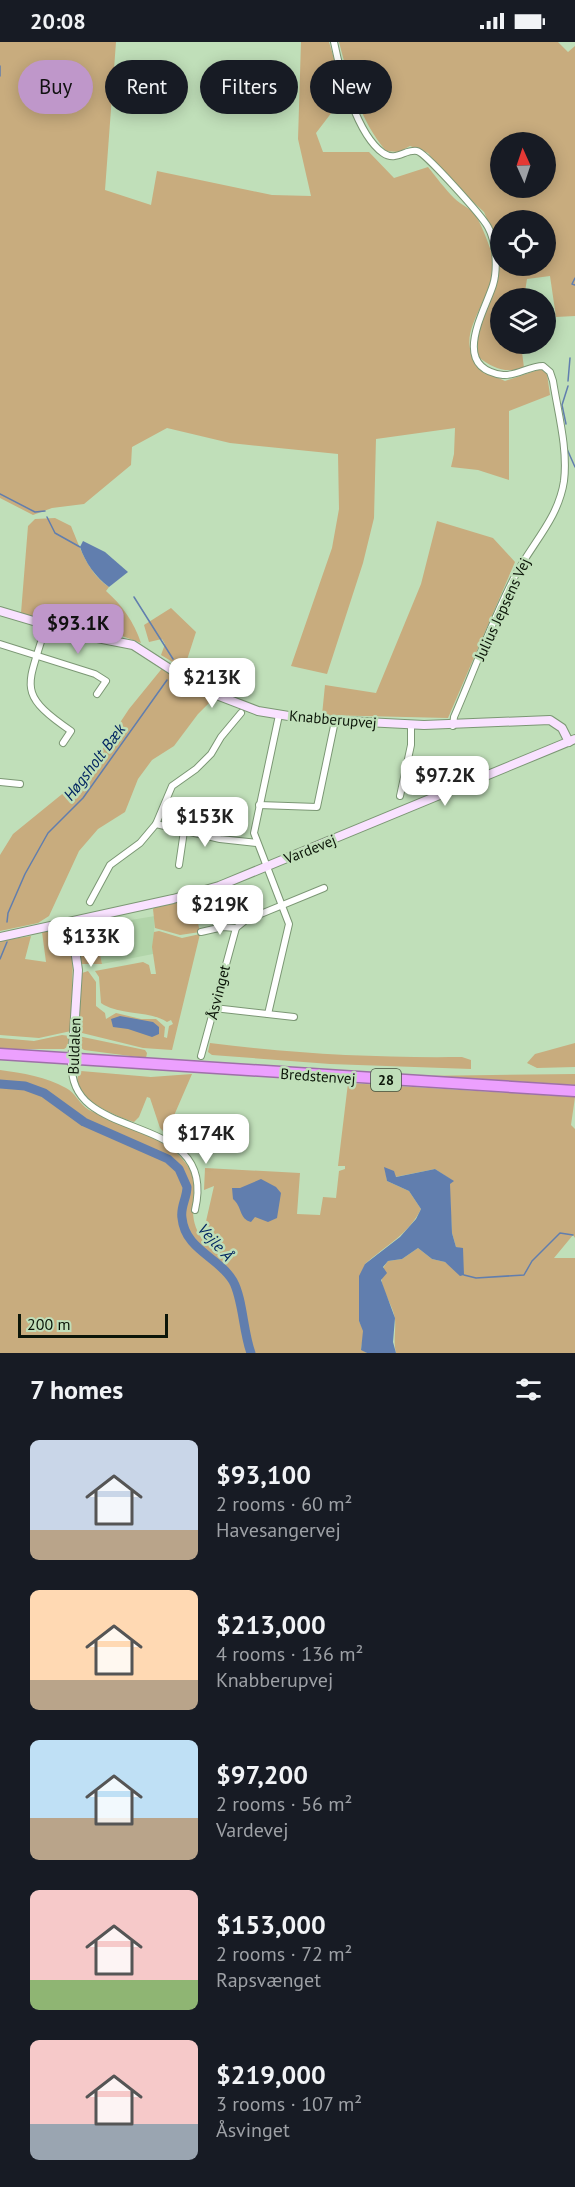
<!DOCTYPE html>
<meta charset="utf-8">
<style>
:root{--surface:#171b24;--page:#20242c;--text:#f1f3f6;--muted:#9ea1a6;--accent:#bf97ca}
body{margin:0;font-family:"PT Sans",sans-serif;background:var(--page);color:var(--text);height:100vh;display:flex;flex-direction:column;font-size:22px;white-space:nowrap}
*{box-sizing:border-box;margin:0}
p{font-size:20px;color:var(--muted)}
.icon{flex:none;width:33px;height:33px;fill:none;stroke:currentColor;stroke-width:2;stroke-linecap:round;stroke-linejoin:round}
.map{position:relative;height:1311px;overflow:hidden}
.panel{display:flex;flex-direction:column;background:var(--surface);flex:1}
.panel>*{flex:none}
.guide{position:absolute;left:18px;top:18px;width:540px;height:54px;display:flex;gap:12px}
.needle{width:39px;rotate:357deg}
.fabs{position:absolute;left:490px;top:90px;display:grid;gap:12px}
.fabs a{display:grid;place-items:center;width:66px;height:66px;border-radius:50%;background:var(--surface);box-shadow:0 3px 15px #0003;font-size:30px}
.scale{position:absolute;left:18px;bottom:15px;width:150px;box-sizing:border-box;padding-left:6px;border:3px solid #0c1609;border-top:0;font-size:16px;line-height:21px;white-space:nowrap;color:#0c1609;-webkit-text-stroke:4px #c0dfb9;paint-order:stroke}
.price{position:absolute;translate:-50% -51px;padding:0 14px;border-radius:12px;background:#fff;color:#222;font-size:20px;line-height:39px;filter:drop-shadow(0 2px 3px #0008)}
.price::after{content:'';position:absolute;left:50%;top:36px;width:18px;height:14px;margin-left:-9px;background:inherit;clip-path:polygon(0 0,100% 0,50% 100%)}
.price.current{background:var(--accent);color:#111}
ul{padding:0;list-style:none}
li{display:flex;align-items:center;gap:18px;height:150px;padding:0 30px}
li span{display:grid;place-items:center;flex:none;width:168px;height:120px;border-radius:9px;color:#555}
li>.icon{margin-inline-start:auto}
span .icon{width:72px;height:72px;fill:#fffc;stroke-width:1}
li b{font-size:26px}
h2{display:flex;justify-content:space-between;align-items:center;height:72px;padding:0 30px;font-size:26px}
.pill{padding:0 21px;border-radius:27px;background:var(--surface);box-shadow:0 3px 15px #0003;font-size:21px;line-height:54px}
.pill.current{background:var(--accent);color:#111}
.status{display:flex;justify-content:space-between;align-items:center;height:42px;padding:0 30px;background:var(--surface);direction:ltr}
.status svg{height:16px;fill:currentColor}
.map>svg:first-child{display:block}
</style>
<div class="status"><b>20:08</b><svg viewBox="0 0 49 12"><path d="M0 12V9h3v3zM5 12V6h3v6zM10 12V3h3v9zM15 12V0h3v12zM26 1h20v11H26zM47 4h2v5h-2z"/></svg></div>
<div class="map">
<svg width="575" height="1311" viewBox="0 0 575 1311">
<rect width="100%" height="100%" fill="#c0dfb9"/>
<!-- built -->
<path fill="#b1d4a9" d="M155,874L153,912L102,922L94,884Z"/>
<!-- green -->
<g fill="#c8ac7e" fill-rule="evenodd">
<path d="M0,0H116L105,148L151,163L157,129L272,153L311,154L298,97L301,0H329L345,53L316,91L323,110H369L394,136L428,125C436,135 445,147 454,156C461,163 471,166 476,174C482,184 488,200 492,212C505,260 426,304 505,339L541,327L547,332L550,353L509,369V438L478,428L451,425L454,412L455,386L376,397L374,476L363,521L327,632L291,624L332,506L339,467L338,412L230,401L167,386L132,405L131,423L84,462L52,466L33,473L0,456Z"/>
<path d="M339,0H558L568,10L575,4V274L556,275L550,234L527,237L524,256H501V302H521L524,326C504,331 495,327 478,315L477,287L499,232L494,194L484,170L445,134L428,111L410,104L399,110L386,109C360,78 349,39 339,0ZM501,100H546V146H501ZM501,178H546V224H501Z"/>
<path d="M55,476L71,484C80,506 88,531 109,545L106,549C122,563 134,580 141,601L122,594L83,589L21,571L28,484L35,477Z"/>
<path d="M437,479L493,496L515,520L448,676L322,673L325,643L376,651L421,542Z"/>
<path d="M171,566L196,590L184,627L161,613L165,602L162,597L149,600L144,583Z"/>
<path d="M164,624L212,658L198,672L174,704L152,718L138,737L125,770L98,787L79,809L49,874L38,881L0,889V813L13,792L72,744L96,717L129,667Z"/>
<path d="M192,855L200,890L180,893L155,886L153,867L156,864Z"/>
<path d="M99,879L100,883L94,884L102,922H81L78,886L82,881Z"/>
<path d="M62,887L73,913L71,989L39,996L0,993V899L31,894L25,917L46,920L42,890Z"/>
<path d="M159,889L182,896L200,892L172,1008L143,1006L78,990L82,931L88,929L96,940V964L105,971L106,977L116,971L141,977H156L165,985L164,995L167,996L169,984L173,982L171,978L167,980C151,969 122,973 104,963L101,961L99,935L95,929L143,920L149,923L151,932H156L152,905L154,890Z"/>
<path d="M62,993L70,994L67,1005L64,1007H0V996L34,999Z"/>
<path d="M78,994L145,1008L147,1011L146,1016L84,1008L80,1005Z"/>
<path d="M210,1001C295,1012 377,1016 462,1015L471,1018V1027L330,1022L212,1013L208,1010Z"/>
<path d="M575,1001V1025L537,1026L527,1021L535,1012Z"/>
<path d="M0,1028C22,1031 47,1035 66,1046C75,1050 80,1063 89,1068C122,1085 165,1091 187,1123C204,1146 182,1168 202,1197L214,1144L204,1148L205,1126L300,1131L297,1172L320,1173L323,1155L336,1156L339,1129L345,1127V1124H338L348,1041L575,1055L571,1083L575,1087V1196L573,1193L554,1216H575V1311H396C393,1299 396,1289 395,1277C392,1257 371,1239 388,1219L402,1217L418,1206L432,1217L445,1220L463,1233V1207L456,1205L452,1191L449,1141L453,1139L435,1127L395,1135L385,1126L387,1139L409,1149L421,1167C409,1192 385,1204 365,1222L359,1279L364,1289L361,1307L367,1311H0Z"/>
<path d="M81,1029L151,1035L192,1032L166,1092L160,1086L150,1056L147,1055L139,1075L134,1080C118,1075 62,1053 81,1029Z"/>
<path d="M575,1032V1043L420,1034Z"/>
</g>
<!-- water -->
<g fill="#617eae">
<path d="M83,499L105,510L128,530L109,545C96,536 85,520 80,505Z"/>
<path d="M120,974L153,980L159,985V992L152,995L128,987L113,985L111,977Z"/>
<path d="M384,1125L394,1129L396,1135L435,1127L454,1139L450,1142L452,1191L456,1205L463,1206L464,1233L460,1234L445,1220L432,1217L418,1206L402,1217L388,1219L383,1225L387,1231L381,1238L395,1276L393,1300L396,1311H367L361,1308L363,1289L359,1279V1234L365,1222L400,1195L416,1177L421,1167L409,1149L387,1139Z"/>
<path d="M261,1137L276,1145L281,1151L277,1176L268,1180L255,1175L251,1180C239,1177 242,1164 233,1157L232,1146H240Z"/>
</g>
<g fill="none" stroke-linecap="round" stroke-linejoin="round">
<!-- stream -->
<g stroke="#617eae" stroke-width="1.5">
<path d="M0,24V34"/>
<path d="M575,236L572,242L575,243"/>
<path d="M568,339L570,316"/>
<path d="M566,382L562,363L568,344"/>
<path d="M567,407L575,425"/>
<path d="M0,452L35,470L45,469"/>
<path d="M47,475L55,491L80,505"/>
<path d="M134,555L173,617"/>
<path d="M7,880L8,871L25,832L48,791L83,756L167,638"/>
<path d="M0,917L7,900"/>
<path d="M464,1233L476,1236L524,1233L532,1219L560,1191L573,1193"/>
</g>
<!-- river -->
<path stroke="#617eae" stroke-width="9" d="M0,1042L25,1044L44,1051L84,1080L168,1117L179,1127L187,1145C187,1156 180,1165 182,1176C185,1208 219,1215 233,1239C243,1257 243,1290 251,1311"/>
<!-- street casing -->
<g stroke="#7b9774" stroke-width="8">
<g id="street">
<path d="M334,0C340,30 357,93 383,111C396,120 405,107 417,109C425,110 482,174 488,185C496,199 498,227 493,243C485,269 449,326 503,333C517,334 529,324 543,324L550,330L553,339C558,371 568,407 564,439C558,478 531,502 514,536C491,581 474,629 454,675L453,684"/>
<path d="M46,583C29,644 14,650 71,689L63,701"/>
<path d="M0,602L95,632L106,639L97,652"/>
<path d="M0,740L20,742"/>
<path d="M400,754L411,703V683"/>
<path d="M259,763L317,765L335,679"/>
<path d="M156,782L220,797L257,801"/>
<path d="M179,823L184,789"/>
<path d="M90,860L110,823L140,801L156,782L172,744L196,727L211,712L221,695L241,671"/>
<path d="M201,890L223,885L236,886"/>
<path d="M214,966L294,975"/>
<path d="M268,972L289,882L254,791L279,673"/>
<path d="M201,1014L236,886L246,878L324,846"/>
<path d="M72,1022C68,1104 219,1066 195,1168"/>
</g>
</g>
<!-- secondary casing -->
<g stroke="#7b9774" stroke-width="10">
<g id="secondary">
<path d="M0,569L77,592L133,603L201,647L258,669L307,677L424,683L550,678L562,686L569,700"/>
<path d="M71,880L78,928L72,1022"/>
<path d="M0,895L173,857L219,844L575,697"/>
</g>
</g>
<!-- highway casing -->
<g stroke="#9e70a8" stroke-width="13">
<path id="highway" d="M0,1012L575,1049"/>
</g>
<!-- street -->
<use href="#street" stroke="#fff" stroke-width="6"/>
<!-- secondary -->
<use href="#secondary" stroke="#f9e2ff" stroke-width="8"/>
<!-- highway -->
<use href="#highway" stroke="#eca0fe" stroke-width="10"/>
</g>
<g text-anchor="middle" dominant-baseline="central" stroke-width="5" stroke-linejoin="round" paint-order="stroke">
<!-- shield labels -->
<rect fill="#c0dfb9" stroke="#42523e" stroke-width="1.5" x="371" y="1027" width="30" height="22" rx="4.5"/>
<g font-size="14" font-weight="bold" fill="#0c1609">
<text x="386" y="1038">28</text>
</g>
<!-- street labels -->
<g font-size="15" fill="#0c1609" stroke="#c0dfb9">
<text transform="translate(502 567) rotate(-65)">Julius Jepsens Vej</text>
<text transform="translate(333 677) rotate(5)">Knabberupvej</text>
<text transform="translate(310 807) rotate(-22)">Vardevej</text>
<text transform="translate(218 950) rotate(-76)">Åsvinget</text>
<text transform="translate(74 1004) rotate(-88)">Buldalen</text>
<text transform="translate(318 1034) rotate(4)">Bredstenvej</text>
</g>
<!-- water labels -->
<g font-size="16" font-style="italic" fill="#022661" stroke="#c0dfb9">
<text transform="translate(94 720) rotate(-53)">Høgsholt Bæk</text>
<text transform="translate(216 1200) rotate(48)">Vejle Å</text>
</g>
</g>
</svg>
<div class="fabs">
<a><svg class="needle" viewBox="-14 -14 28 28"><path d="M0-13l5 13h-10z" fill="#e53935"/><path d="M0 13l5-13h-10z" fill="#9ea1a6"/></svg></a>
<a><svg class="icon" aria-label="locate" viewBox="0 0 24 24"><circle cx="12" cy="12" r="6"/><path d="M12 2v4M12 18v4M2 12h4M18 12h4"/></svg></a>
<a><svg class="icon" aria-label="layers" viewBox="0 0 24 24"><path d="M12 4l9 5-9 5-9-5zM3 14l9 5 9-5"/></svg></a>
</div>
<div class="scale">200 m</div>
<b class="price current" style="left:78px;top:613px">$93.1K</b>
<b class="price" style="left:212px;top:667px">$213K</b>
<b class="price" style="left:445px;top:765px">$97.2K</b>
<b class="price" style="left:205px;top:806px">$153K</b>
<b class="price" style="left:220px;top:894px">$219K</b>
<b class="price" style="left:91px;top:926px">$133K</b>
<b class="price" style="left:206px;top:1123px">$174K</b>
<div class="guide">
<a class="pill current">Buy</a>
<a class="pill">Rent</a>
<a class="pill">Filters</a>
<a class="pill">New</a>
</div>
</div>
<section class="panel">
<h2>7 homes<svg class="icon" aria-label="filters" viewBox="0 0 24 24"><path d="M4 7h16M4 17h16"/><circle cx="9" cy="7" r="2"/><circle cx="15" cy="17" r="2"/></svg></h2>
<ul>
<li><span style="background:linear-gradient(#c9d6e8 75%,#b9a48a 0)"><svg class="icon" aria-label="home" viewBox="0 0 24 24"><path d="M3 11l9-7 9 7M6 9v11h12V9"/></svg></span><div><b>$93,100</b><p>2 rooms · 60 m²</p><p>Havesangervej</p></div></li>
<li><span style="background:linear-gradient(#ffd9b3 75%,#b9a48a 0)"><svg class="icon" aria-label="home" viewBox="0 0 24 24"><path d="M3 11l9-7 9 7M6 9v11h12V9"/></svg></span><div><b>$213,000</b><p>4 rooms · 136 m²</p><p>Knabberupvej</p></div></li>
<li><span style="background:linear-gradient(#bfe0f5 65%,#b9a48a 0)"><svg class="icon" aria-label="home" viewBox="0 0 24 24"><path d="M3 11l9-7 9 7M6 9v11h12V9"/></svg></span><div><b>$97,200</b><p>2 rooms · 56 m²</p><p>Vardevej</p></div></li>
<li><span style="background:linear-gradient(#f6c9c9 75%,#8fb573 0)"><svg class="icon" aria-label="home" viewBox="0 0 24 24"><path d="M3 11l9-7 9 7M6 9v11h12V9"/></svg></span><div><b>$153,000</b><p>2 rooms · 72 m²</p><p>Rapsvænget</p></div></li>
<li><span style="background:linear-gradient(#f6c9c9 70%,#9aa5b1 0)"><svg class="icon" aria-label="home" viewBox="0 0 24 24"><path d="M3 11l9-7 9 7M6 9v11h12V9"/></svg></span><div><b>$219,000</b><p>3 rooms · 107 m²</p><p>Åsvinget</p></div></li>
</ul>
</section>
